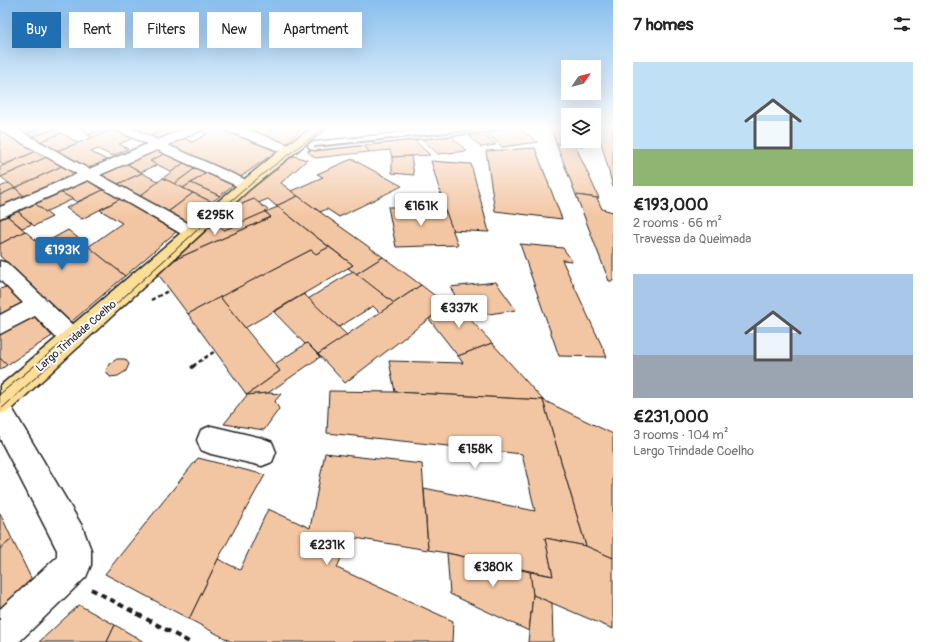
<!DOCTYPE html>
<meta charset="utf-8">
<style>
:root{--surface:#fff;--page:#f2f2f2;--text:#222;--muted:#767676;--accent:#1f6fb2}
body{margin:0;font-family:Pangolin,sans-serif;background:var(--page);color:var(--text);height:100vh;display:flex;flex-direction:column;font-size:15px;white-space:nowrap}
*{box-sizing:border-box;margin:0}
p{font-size:13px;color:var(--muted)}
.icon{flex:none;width:22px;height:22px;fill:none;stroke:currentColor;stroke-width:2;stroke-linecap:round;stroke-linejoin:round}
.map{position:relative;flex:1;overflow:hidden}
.panel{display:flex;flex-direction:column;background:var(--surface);width:320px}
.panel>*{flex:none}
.banner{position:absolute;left:12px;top:12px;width:380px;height:36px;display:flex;gap:8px}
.needle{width:26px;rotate:55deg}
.controls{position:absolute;left:561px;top:60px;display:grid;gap:8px}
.controls a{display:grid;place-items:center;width:40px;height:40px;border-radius:0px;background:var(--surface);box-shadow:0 4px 16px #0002;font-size:20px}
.price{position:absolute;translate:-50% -34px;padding:0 9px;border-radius:4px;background:#fff;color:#222;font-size:13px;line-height:26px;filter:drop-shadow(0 1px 2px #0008)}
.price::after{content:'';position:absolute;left:50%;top:24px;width:12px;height:9px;margin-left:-6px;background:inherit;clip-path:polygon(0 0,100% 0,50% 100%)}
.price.selected{background:var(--accent);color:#fff}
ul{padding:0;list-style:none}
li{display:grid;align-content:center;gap:8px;height:212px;padding:0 20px}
li span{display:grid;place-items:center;height:124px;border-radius:0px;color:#555}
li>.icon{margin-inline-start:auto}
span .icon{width:72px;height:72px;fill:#fffc;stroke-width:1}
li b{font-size:17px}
h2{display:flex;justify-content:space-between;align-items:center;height:48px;padding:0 20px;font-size:17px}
.chip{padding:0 14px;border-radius:0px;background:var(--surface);box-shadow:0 4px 16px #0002;font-size:14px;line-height:36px}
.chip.selected{background:var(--accent);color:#fff}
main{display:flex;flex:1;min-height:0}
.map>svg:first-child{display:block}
</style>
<main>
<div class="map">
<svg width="613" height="642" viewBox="0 0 613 642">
<rect width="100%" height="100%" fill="#fff"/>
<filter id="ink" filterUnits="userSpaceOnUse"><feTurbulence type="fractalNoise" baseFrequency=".025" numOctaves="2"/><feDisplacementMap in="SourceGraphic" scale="8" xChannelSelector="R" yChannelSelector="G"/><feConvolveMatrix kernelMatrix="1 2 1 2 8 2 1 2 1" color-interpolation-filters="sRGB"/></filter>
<g filter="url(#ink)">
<!-- building -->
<g fill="#f3c6a3" stroke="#1c1c1c">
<path d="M13,127H45L25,134Z"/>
<path d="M45,127H53L55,129L31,137L25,134Z"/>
<path d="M86,127H110L88,135L81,129Z"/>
<path d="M110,127L116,129L93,138L88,135Z"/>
<path d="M129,127H147L136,132L128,128Z"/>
<path d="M147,127H157L163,130L148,137L136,132Z"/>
<path d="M178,127L185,130L159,141L148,137L163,130L159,128L160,127Z"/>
<path d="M204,127H222L280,149L239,178L165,144L181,137L192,142L207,134L197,130Z"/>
<path d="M237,127L259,128L304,127L286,144L265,139Z"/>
<path d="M517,127L538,142L502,147L484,131Z"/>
<path d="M550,127H568V141H580L583,146L556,143Z"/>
<path d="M597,127H613V187Z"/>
<path d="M55,129L62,133L39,142L31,137Z"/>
<path d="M116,129L134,138L119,144L128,149L112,156L98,149L91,152L109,161L90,170L56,151Z"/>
<path d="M0,131H1L37,151L3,165L0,163Z"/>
<path d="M62,133L78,143L56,151L39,142Z"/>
<path d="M449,134L467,151L438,154L420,137Z"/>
<path d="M483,135L496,145L481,147L469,136Z"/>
<path d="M412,138L430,155L392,157L390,150L369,152L363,143Z"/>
<path d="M363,143L369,152L315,158L307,151Z"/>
<path d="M556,143L575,145L599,198L576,195Z"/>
<path d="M156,148L166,153L150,161L157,165L141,172L124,162Z"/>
<path d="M535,148L562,219L495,211L486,151Z"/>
<path d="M37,151L47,157L1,177L0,176V167Z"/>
<path d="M166,153L185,162L172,172L150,161Z"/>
<path d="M294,156L307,160L281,183L298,196L276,206L268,199L258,203L254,199L223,212L273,168Z"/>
<path d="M411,156L414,175L392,173V157Z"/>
<path d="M47,157L62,166L15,188L1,177Z"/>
<path d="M352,159L402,186L339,217L327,209L320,212L291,191L323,177L317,174Z"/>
<path d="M431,161L471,164L489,232L451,230Z"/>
<path d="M124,162L142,173L118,184L98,173Z"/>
<path d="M185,162L197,167L174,184L163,178Z"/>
<path d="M62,166L78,175L26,198L15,188Z"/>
<path d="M197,167L208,172L183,188L174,184Z"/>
<path d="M208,172L234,184L220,196L191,183Z"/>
<path d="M142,173L159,182L140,196L118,184Z"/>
<path d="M163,178L193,193L168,212L140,196Z"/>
<path d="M85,179L103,190L77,202L58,191Z"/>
<path d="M9,183L15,188L0,195V187Z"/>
<path d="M191,183L220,196L212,202L183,188Z"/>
<path d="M15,188L26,198L2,208L0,207V195Z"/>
<path d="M103,190L120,199L82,219L66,208Z"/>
<path d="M58,191L73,199L45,212L33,202Z"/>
<path d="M193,193L212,202L187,223L168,212Z"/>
<path d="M576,195L597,198L602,209L613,212V281H609Z"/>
<path d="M298,196L320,212L383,257L356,274L348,268L353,265L276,206Z"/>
<path d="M120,199L177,231L125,276L88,247L122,223L100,210Z"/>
<path d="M254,199L269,211L224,230L214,220L223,212Z"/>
<path d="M33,202L52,217L34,226L16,210Z"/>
<path d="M278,207L329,247L316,254L311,250L188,314L155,270L160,266L271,217L265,212Z"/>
<path d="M388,207H436L441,213L446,212L458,245L396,247Z"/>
<path d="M16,210L32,224L22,228L5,214Z"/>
<path d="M265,212L271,217L160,266L214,220L224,230Z"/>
<path d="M5,214L25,231L0,244V217Z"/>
<path d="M227,215L237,225L224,230L214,220Z"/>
<path d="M68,230L125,276L71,322L0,256V244L25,231L41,245Z"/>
<path d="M520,244L563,248L572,261L562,260L607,357L559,356Z"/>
<path d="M329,247L353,265L245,328L220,297L311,250L316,254Z"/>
<path d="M383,257L421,285L394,303L356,274Z"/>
<path d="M353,271L394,303L380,313L373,306L339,327L308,299Z"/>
<path d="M496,282L516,310L468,317L450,287Z"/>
<path d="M421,285L447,305L345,383L318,354Z"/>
<path d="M6,287L26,307L0,320V289Z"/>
<path d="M304,294L347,335L318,354L307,343L305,344L274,312Z"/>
<path d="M220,297L280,371L247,395L188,314Z"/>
<path d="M458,301L468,317L492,343L458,356L429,319L447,305Z"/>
<path d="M31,313L52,336L7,365L0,358V330Z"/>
<path d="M307,343L320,357L268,393L247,395L280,371L275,364Z"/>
<path d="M492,343L543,400L395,392L389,361L463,363L458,356Z"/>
<path d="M0,358L7,365L0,370Z"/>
<path d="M117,359H125L129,364L126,371L118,376L110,377L106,371L109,364Z"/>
<path d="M329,391L395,392L543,400L586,546L545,538L553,576L447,553L428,550L424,488L535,511L522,454L327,433Z"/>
<path d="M268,393L281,394L275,401L279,409L264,430L224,424L247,395Z"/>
<path d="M543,400L613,434V558L586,546Z"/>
<path d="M325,453L422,464L428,550L349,537L337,568L453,621L452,642H232L189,619L218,559L240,570L268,509L310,528Z"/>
<path d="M198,458L265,475L218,559L189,619L105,574Z"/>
<path d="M0,513L12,539L0,549Z"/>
<path d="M545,538L586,546L613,558V629L533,595L530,572L553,576Z"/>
<path d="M12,539L32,580L0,608V549Z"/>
<path d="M447,553L530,572L533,595L529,631L450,594Z"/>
<path d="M533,595L552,603L553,642H528Z"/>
<path d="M79,605L115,625L107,642H39Z"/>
<path d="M115,625L144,642H107Z"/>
</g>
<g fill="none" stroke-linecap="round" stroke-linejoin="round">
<!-- minor casing -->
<g stroke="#1c1c1c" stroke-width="3">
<g id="minor">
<path d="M0,127H13L89,169L147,144L115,130L113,127H129L158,140L187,127H204L202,130L168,145L251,182L254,185L251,188L246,190L241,188L157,150L100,175L197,228L200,232L197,236L191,238L185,236L88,180L0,218V207L77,174L1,131Z"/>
<path d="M223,127H241L294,147L296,150L294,153H284L225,130Z"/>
<path d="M455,127H497L495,130L491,131L315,150L310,149L308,146L310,143L315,142Z"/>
<path d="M0,261L7,263L80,332L83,339L80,346L72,348L64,346L35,316L0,334V315L23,303L0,280Z"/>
<path d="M0,399L9,403L82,526L91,550V565L86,577L19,642H0V609L57,557V550L0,439Z"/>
<path d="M211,426L262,438L272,442L276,452L272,462L262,466L211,454L201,450L197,440L201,430Z"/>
</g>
</g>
<!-- major casing -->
<g stroke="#1c1c1c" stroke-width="3">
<path id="major" d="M313,127H327L251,188L9,411L0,414V386L241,182L284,147Z"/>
</g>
<!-- path-far2 -->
<g stroke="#1c1c1c" stroke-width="2.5" stroke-dasharray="4 3" stroke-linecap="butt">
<path d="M151,300L170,290"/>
<path d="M193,366L215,351"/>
</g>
<!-- path-far1 -->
<path stroke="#1c1c1c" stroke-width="3" stroke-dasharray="5 3.5" stroke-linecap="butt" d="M191,368L195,365"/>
<!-- path -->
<path stroke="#1c1c1c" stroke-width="4" stroke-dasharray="6 4.5" stroke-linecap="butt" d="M91,589L189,642"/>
<!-- minor -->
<use href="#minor" fill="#fff" fill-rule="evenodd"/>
<!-- major -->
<use href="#major" fill="#fdde96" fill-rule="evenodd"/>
<!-- tram -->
<g stroke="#1c1c1c" stroke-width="1">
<path d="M0,394L84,325"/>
<path d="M0,410L206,222L264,173L325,127"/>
</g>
<!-- rail -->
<path stroke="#1c1c1c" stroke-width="2" d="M315,147L506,127"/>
</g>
</g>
<!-- sky -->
<linearGradient id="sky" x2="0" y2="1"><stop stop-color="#89bfee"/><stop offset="0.59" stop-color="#fff"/><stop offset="1" stop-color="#fff" stop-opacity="0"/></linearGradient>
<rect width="613" height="217" fill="url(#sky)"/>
<g text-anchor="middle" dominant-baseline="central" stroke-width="4" stroke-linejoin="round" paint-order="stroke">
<!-- street labels -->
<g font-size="11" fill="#1c1c1c" stroke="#fff">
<text transform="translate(76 336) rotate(-41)">Largo Trindade Coelho</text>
</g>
</g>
</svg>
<div class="controls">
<a><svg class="needle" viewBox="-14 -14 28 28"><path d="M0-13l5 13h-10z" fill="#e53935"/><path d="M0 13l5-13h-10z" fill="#767676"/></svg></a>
<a><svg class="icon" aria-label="layers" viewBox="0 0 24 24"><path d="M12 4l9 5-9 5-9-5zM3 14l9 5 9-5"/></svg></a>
</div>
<b class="price" style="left:421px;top:227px">€161K</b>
<b class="price" style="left:215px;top:236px">€295K</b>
<b class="price selected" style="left:62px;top:271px">€193K</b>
<b class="price" style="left:459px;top:329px">€337K</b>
<b class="price" style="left:475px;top:470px">€158K</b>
<b class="price" style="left:327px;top:566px">€231K</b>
<b class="price" style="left:493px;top:588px">€380K</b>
<div class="banner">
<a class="chip selected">Buy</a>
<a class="chip">Rent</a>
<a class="chip">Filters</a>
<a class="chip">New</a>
<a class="chip">Apartment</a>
</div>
</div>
<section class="panel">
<h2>7 homes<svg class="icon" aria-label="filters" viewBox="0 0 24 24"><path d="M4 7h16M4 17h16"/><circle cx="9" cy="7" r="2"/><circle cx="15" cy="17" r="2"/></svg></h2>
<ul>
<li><span style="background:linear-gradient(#bfe0f5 70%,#8fb573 0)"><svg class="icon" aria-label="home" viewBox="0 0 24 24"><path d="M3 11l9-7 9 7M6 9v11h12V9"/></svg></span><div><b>€193,000</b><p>2 rooms · 66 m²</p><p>Travessa da Queimada</p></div></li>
<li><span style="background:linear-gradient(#a9c7e8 65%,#9aa5b1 0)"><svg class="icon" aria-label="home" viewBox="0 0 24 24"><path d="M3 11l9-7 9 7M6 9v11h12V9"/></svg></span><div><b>€231,000</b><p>3 rooms · 104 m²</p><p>Largo Trindade Coelho</p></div></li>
</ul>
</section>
</main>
